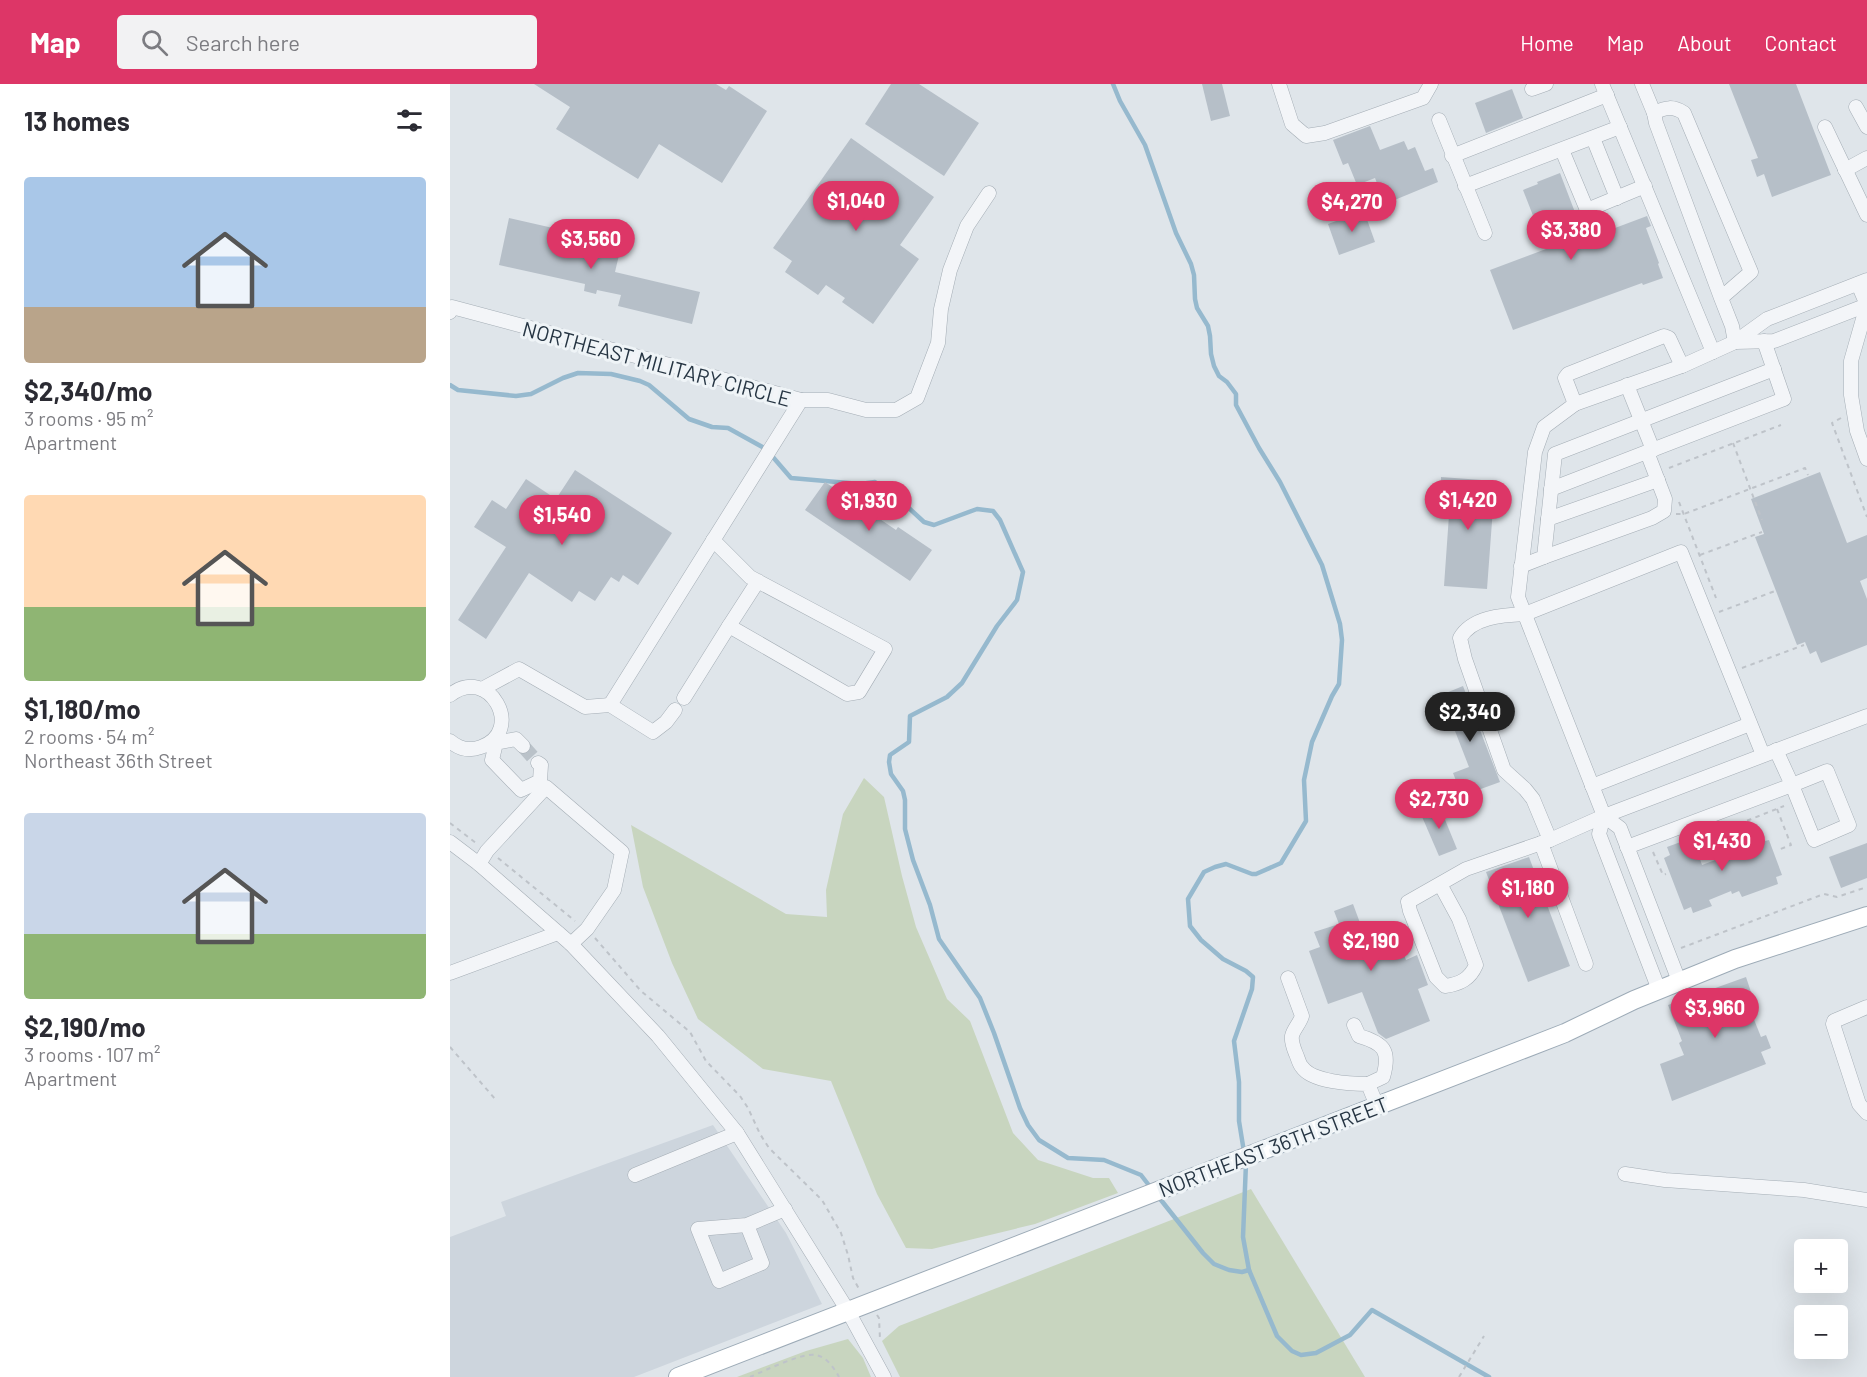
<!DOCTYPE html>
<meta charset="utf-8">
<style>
:root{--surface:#fff;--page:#f2f2f3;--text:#2b2b33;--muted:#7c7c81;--accent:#dd3667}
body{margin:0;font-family:Barlow,sans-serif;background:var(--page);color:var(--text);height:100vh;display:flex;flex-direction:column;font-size:22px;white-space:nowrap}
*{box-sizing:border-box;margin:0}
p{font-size:20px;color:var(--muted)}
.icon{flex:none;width:33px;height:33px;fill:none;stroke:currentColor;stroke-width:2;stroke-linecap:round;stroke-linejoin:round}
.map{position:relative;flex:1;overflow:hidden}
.side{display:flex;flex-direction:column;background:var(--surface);width:450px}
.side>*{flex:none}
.fabs{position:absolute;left:1344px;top:1155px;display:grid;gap:12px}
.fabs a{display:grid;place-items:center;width:54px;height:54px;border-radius:6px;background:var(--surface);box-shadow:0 6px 24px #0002;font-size:30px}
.price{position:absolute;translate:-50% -51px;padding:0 14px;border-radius:21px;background:var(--accent);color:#fff;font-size:20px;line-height:39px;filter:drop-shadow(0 2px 3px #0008)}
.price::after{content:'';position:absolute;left:50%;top:36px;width:18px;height:14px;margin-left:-9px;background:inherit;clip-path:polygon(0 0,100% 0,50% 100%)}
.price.current{background:#222;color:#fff}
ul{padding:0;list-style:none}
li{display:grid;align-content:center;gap:12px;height:318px;padding:0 24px}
li span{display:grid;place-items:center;height:186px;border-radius:6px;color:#555}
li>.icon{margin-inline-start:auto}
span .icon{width:108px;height:108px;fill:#fffc;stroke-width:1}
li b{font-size:26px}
h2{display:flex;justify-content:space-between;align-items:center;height:72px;padding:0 24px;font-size:26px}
header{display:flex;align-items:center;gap:36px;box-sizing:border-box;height:84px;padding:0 30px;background:var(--accent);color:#fff}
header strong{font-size:28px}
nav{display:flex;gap:33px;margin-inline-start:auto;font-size:21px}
.search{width:420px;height:54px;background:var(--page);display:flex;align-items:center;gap:15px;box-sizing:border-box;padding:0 21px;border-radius:6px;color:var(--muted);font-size:22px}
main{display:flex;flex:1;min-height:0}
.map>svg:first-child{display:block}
</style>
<header>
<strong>Map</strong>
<div class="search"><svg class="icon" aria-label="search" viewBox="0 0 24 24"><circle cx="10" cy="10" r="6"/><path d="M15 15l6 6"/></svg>Search here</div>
<nav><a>Home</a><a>Map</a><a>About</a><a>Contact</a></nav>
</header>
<main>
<section class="side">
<h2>13 homes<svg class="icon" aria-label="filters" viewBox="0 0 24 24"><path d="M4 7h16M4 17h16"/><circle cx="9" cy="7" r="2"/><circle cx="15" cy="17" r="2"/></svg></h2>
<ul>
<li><span style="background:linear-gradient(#a9c7e8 70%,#b9a48a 0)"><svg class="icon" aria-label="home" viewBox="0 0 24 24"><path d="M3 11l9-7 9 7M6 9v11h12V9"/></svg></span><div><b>$2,340/mo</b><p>3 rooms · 95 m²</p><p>Apartment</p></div></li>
<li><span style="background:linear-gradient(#ffd9b3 60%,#8fb573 0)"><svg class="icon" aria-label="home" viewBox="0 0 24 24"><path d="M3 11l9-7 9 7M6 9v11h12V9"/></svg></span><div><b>$1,180/mo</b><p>2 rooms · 54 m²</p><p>Northeast 36th Street</p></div></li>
<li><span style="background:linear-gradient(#c9d6e8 65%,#8fb573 0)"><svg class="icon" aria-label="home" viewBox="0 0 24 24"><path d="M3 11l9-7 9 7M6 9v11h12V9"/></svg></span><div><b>$2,190/mo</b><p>3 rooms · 107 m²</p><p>Apartment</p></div></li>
</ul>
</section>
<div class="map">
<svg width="1417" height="1293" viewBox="0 0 1417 1293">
<rect width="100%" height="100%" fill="#dfe5ea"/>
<!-- built -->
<path fill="#cdd5dd" d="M263,1041L336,1149L372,1220L184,1293H0V1153L56,1132L51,1118Z"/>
<!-- green -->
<g fill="#c8d5bf">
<path d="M414,694L434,713L452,792L466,843L497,915L520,937L563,1049L588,1076L643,1094H659L668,1109L585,1140L482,1165L456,1164L427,1110L381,997L313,985L248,935L222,879L193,803L181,741L336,830L377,833L376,806L393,730Z"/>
<path d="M801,1105L915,1293H450L432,1257L449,1242Z"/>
<path d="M398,1255L413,1274L421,1293H287L356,1267Z"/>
</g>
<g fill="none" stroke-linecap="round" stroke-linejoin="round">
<!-- stream -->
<g stroke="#96b9ce" stroke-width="4.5">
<path d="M663,0L670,17L695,61L726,149L741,180L744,191L745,215L747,224L758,242L760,252L761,270L764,282L769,292L777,298L786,310V321L809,364L830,398L872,481L890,540L892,556L889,600L882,612L862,658L854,696L856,737L831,779L806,790H802L776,780L765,783L754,788L738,815L740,842L751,856L773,875L796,887L803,893L802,905L784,957L789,998V1037L794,1068"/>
<path d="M0,301L8,306L66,312L81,310L113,294L128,289L161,290L190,297L199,301L239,335L262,343L278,344L316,365L341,394L410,400L425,398L448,414L474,438L484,441L527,425L543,427L550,436L573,488L567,516L547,542L512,599L497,613L460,632L459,658L440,671L439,678L441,690L453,707L455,716V745L463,776L480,821L489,855L530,914L544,949L570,1024L578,1041L589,1056L618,1074L654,1076L691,1091L701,1104"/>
<path d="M796,1079L793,1153L799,1186L827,1252L842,1267L851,1271L866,1269L900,1251L922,1226L1039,1293"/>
<path d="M707,1111L753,1169L764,1180L779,1186L792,1188L799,1186"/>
</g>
</g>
<!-- building -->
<g fill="#b6bfc8">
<path d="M84,0H266L276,6L279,2L317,27L272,99L209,60L188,95L106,45L120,23Z"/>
<path d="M441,0H469L529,39L494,92L415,40Z"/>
<path d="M752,0H772L780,32L761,37Z"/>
<path d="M1279,0H1346L1381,91L1322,113L1314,90L1307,93L1301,76L1308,74Z"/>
<path d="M1062,5L1073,34L1036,49L1025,19Z"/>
<path d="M920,42L930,66L954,57L958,66L965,63L975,87L983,84L988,98L935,120L925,94L907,101L898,79L893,81L883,56Z"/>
<path d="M401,54L484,113L450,161L469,175L423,240L392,218L395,214L376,201L368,211L335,188L342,177L323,164Z"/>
<path d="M1110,89L1139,165L1160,157L1157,147L1197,132L1201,142L1196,144L1209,179L1208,180L1213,194L1193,201L1192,199L1063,246L1040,186L1096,165L1073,106L1088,100L1087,98Z"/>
<path d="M914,127L925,158L889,171L878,140Z"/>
<path d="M59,134L147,154L145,165L169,171L165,188L250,208L242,240L168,222L171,211L147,206L146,210L134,207L135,200L49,181Z"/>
<path d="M125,386L222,449L188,501L173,491L169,498L161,493L145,517L129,507L122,518L79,489L36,555L8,536L56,463L24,443L42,416L56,425L76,395L106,415Z"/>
<path d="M1370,388L1397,459L1417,451V494L1410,497L1417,515V561L1371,579L1366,567L1360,570L1355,558L1347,561L1305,453L1314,450L1301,415Z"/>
<path d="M991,393L1045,397L1037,505L994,502L999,431H990Z"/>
<path d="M375,398L446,446L448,443L482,466L460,497L355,426Z"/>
<path d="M1013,602L1050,698L1028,706L1026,701L1010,707L1003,689L1019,683L991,611Z"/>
<path d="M989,721L1007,765L989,772L970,728Z"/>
<path d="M1309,751L1311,758L1319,756L1332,791L1326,793L1328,800L1292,813L1289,807L1282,810L1281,807L1259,816L1262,822L1243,829L1241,823L1234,826L1214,774L1220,771L1217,763L1236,756L1238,762L1245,760L1252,781L1276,772L1273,764Z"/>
<path d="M1417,759V794L1391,804L1379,773Z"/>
<path d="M1079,773L1120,882L1078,898L1036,788Z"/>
<path d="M903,820L913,847L941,837L956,876L967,871L978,901L968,905L980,937L936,955L928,949L912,908L878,920L859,867L870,863L864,848L889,840L884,827Z"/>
<path d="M1296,893L1307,926L1301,928L1311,953L1316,951L1321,964L1311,968L1316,980L1222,1017L1210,980L1234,971L1229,959L1232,957L1218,921Z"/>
</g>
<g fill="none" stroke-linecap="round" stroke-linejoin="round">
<!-- minor-tunnel -->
<path stroke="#bac2c9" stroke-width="14" stroke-dasharray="14 7" stroke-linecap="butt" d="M73,662L88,679"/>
<!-- minor casing -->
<g stroke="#a4adb5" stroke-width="15">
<g id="minor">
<path d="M829,0L842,40L856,52L875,49L973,14L981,0"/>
<path d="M1152,0L1263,268"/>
<path d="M1192,0L1204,29"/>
<path d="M1082,5L1096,0"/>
<path d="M1406,23L1417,43"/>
<path d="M989,36L1035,149"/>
<path d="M1375,43L1417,131"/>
<path d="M1143,54L1167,114"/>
<path d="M1112,66L1137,126L1195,102"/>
<path d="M1002,72L1157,11"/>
<path d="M1395,86L1417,74"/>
<path d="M1015,102L1170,43"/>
<path d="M1408,200L1417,221L1401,277V311L1407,347L1417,375"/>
<path d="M1271,214L1301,188L1234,29C1223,22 1216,23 1204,29L1206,39L1271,214L1282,242L1285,258"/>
<path d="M0,228L2,223L351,316H378L416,326H446L467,314L488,259L491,225L500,186L517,142L539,109"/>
<path d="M1285,258L1324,257L1417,221"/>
<path d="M1177,301L1203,366"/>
<path d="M1125,320L1115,294L1118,290L1214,252L1219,254L1232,282"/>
<path d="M1101,405L1334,315L1314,257"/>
<path d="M1098,435L1208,396"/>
<path d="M263,456L300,493L435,565L409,608L397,610L279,542L308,497"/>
<path d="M1094,473L1202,434L1214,427L1215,415L1197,368"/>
<path d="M1071,482L1094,473L1105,370L1324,285"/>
<path d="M32,605L69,585L135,623L160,621L203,648L216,638L225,626"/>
<path d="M0,611C39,580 76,647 31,663C20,667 9,665 0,657"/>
<path d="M234,614L279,542"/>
<path d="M160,621L351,316"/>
<path d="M73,662L66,655L46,659L42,676L71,706L90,697L91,681L88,679"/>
<path d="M1377,687L1399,741L1364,756L1342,701Z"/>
<path d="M1142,702L1300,640"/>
<path d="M1154,732L1149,750L1209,906"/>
<path d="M1100,756L1083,715L1075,705L1054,686L1015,575L1010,554C1022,533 1052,531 1075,530L1231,468L1313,671"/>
<path d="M0,758L29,780L121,860L208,952L287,1049L398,1227L434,1293"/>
<path d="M1091,759L1136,880"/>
<path d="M1177,763L1342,701L1326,666"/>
<path d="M29,780L37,767L96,703L172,768L164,806L137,845L121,860"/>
<path d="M990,800L1009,835L1026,881C1020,895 1010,900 995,902L986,893L960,827L958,818L1016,785L1100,756L1154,732L1417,632"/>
<path d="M0,889L108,849"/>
<path d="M838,894L852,932C850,939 843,946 842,952C841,958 844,965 846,970C848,974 849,980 852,983C862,998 901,1000 918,1000L927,1022"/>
<path d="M1229,897L1170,744L1154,732L1068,513L1085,368L1094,343L1125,320L1232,282L1285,258L1317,235L1417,196"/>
<path d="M1417,923L1384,937L1383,940L1409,1020L1417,1029"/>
<path d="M904,941L909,952C933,959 941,966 933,993L918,1000"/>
<path d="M1175,1090L1215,1096L1354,1106L1417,1116"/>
<path d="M185,1091L287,1049"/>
<path d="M297,1141L312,1179L269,1197L248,1145L297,1141L335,1125"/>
</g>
</g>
<!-- major casing -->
<g stroke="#9dabb7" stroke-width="20">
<path id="major" d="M228,1293L1115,949L1184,916L1285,875L1417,832"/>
</g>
<!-- path -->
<g stroke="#bec3c9" stroke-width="2" stroke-dasharray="4.5 4.5" stroke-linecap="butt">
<path d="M1391,334L1382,339L1417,433"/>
<path d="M1283,359L1312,436"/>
<path d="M1219,384L1331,341"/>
<path d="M1229,418L1266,514"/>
<path d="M1226,430H1234L1355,384L1358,391"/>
<path d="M1250,471L1312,448"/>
<path d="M1269,528L1325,507"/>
<path d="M1292,584L1354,561"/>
<path d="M1327,725L1341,761L1328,766"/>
<path d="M0,739L26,759"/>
<path d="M1249,751L1251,755L1334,722"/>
<path d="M1203,768L1213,791L1216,790"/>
<path d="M48,774L125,837"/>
<path d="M145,854L191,907L240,948L256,977L290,1012L298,1024L310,1050L319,1064L372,1116L391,1149L398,1171L403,1194L409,1205"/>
<path d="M1231,864L1374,810L1387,813L1417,803"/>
<path d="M0,963L46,1016"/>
<path d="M427,1231L429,1234L430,1255"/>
<path d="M300,1293C314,1287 353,1268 366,1271C377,1273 384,1284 389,1293"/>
<path d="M1009,1293L1034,1252"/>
</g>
<!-- minor -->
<use href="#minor" stroke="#f3f5f8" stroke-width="14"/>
<!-- major -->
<use href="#major" stroke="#fff" stroke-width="18"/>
</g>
<g text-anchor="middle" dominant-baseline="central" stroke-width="6" stroke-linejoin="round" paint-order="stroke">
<!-- street labels -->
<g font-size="21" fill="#263543" stroke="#eff4f7">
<text transform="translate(207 279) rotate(15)">NORTHEAST MILITARY CIRCLE</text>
<text transform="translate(823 1062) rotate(-21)">NORTHEAST 36TH STREET</text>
</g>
</g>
</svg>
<div class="fabs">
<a>+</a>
<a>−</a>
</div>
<b class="price" style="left:406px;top:148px">$1,040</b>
<b class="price" style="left:902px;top:149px">$4,270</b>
<b class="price" style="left:1121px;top:177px">$3,380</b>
<b class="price" style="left:141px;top:186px">$3,560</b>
<b class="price" style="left:1018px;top:447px">$1,420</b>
<b class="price" style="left:419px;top:448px">$1,930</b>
<b class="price" style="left:112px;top:462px">$1,540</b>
<b class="price current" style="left:1020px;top:659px">$2,340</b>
<b class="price" style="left:989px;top:746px">$2,730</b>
<b class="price" style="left:1272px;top:788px">$1,430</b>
<b class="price" style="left:1078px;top:835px">$1,180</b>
<b class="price" style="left:921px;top:888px">$2,190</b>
<b class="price" style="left:1265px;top:955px">$3,960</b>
</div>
</main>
